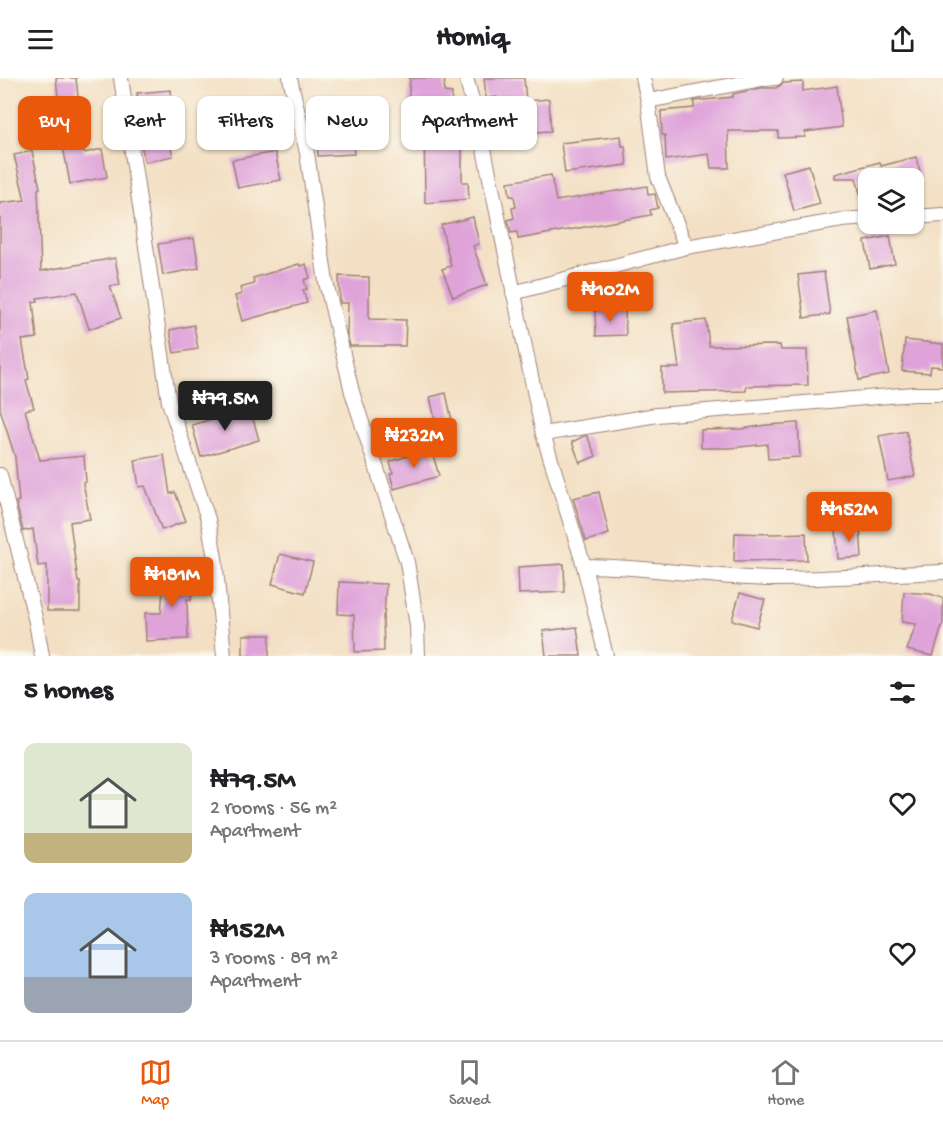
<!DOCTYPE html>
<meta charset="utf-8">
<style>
:root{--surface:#fff;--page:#f2f2f2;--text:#202124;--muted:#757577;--line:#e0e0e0;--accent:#ea580c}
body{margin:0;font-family:"Gochi Hand",sans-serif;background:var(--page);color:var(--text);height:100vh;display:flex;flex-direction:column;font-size:22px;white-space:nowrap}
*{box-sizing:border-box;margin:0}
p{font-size:20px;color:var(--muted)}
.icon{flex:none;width:33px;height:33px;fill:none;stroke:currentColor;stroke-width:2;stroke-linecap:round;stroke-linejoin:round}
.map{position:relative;height:578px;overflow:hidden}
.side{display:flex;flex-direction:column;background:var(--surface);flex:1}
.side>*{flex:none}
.banner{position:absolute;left:18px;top:18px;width:600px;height:54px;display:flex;gap:12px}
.buttons{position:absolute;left:858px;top:90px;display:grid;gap:12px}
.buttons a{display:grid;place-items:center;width:66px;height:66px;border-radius:12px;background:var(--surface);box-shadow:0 2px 4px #0004;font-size:30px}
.price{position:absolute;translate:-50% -51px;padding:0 14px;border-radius:6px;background:var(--accent);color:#fff;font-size:20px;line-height:39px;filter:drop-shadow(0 2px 3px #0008)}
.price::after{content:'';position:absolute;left:50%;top:36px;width:18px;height:14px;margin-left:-9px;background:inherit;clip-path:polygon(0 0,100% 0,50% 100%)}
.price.active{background:#222;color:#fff}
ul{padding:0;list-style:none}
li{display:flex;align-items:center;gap:18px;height:150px;padding:0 24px}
li span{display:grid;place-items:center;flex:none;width:168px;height:120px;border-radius:12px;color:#555}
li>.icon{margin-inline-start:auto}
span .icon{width:72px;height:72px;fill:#fffc;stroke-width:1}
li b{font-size:26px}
h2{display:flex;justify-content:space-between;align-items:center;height:72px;padding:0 24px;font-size:26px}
.tag{padding:0 21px;border-radius:12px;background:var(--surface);box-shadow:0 2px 4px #0004;font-size:21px;line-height:54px}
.tag.active{background:var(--accent);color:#fff}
header{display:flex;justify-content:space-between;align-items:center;height:78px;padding:0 24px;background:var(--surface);font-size:27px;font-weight:700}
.tab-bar{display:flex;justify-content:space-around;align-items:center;height:84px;border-top:2px solid var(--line);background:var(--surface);font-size:16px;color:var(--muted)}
.tab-bar a{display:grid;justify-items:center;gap:3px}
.tab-bar .active{color:var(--accent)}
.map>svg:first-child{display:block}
</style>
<header><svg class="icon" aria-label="menu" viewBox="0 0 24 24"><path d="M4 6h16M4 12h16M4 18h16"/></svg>Homiq<svg class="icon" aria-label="share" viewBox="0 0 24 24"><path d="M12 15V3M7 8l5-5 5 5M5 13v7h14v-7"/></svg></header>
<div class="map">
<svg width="943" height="578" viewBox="0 0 943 578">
<rect width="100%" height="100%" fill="#fbf7ec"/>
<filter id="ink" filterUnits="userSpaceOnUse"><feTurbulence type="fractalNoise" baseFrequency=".0167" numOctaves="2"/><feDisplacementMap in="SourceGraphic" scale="12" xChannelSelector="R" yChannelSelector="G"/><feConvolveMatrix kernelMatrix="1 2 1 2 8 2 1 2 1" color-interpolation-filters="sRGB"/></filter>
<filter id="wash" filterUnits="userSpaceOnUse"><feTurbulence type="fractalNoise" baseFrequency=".008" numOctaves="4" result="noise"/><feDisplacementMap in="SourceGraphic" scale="24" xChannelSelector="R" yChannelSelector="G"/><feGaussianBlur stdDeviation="1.35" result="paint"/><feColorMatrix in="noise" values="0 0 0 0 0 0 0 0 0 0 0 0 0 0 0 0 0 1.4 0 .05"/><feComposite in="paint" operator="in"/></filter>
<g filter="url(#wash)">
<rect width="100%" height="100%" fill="#f3e0c4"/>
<g id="blocks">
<!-- building -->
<g fill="#dfa3da">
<path d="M56,0H76L84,75L102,71L107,99L70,106L61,57L48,58L45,30L59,28Z"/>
<path d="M410,0H445L444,14L452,15L449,53H462V104H468L469,121L425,125L424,44L407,43Z"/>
<path d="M484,0H524L526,23L549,21L551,53L500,56L497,19L486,20Z"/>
<path d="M803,4V13L837,8L842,49L805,54V59L778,60V53H728L729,90H711L709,76L666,82L665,57H662L661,33L694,30V23L733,19V16L761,10H776L784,5Z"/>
<path d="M171,12L173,39L163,40L173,78L145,84L138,53L140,52L137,15Z"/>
<path d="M352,22H378V44L352,43Z"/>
<path d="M352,51L354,76L318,78L317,54Z"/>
<path d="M621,58L622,68H625L627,87L565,95L561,65Z"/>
<path d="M32,73L40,110L38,111L41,193L115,180L120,207L110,208L121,240L89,251L77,214L37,220L38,223L33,224L37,260L22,262L29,301L26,302L34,330L25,332L40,382L84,378L86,404H83L90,441L70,444L78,504H80V533H47V487L38,488L33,451L23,453L16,424L19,423L15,379L0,331V125L25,122L14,77Z"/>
<path d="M275,74L281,102L238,110L232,82Z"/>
<path d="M916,79L922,100H868V129L864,130L856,100H835V96L880,84L881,88Z"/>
<path d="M809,87L820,126L794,133L783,94Z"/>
<path d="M551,97L556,123L647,108L648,117L655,116L658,130L650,132L651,137L518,161L517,154L511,155L508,142L514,140L512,130L516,129L514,118H510L508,104Z"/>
<path d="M473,139L479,166L473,168L487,207L453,219L442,191L451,188L441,147Z"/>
<path d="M890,158L895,186L870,191L865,163Z"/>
<path d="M194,160L199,190L163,197L158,166Z"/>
<path d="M299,186L300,188L306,186L310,200L304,202L307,211L303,212L307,225L242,243L235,218L242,216L240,210L254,206L253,200Z"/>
<path d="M824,194L830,236L804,240L798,197Z"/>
<path d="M339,198L369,199V241L406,242L405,268H350L347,256L348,225H340Z"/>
<path d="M595,232H625L626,257L596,258Z"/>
<path d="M877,232L889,296L859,302L847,238Z"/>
<path d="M706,242L709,268L780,267L781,272H807L808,307L746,308V313L662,315V290H679L673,246Z"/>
<path d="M194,247L198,271L174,275L170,252Z"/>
<path d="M905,262L943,266V289L931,288L930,295L902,293Z"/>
<path d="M446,315L452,343L436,346L430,319Z"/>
<path d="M250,330L259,362L201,379L192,347Z"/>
<path d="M798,345L800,379L768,381L767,366L730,370H701V352L742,351L766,347Z"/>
<path d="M906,353L915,398L888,403L879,358Z"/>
<path d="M584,358H587L596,378L580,385L572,364Z"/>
<path d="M431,370L439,398L394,411L390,396L393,395L390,384Z"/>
<path d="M164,377L170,416L175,414L186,443L162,452L145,408L139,409L135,382Z"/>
<path d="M599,414L609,456L586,463L573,420Z"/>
<path d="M860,449L862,479L838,481L836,451Z"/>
<path d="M735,455L774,456L806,455L807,482L734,483Z"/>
<path d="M280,476L313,484L305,515L272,506Z"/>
<path d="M564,486L565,514L519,516L518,489Z"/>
<path d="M165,490L194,492L191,522L187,521L188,561L146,563L145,535H161Z"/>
<path d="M339,504L386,506L384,539L383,538L384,573L355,574L354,537L338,536Z"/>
<path d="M904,514L930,516L943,520V545L933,578L907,572L916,546L902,544Z"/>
<path d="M740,515L765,522L757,549L732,542Z"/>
<path d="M577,549L581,578H546L543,553Z"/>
<path d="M243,557H270L269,578H243Z"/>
</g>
</g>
</g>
<g filter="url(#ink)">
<use href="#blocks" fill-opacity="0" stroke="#9e8078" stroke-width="1.5"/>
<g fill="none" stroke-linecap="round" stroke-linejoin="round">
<!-- minor casing -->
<g stroke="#9e8078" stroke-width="16">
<g id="minor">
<path d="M121,0L169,324L208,441L215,480L224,578"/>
<path d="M290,0L307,75L326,204L352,314L407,484L417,548L418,578"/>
<path d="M466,0L479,47L543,356L584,488L606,578"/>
<path d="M643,0L648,23L658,99L686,169"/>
<path d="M648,23L762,1L776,0"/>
<path d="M914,139L943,137"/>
<path d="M513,215L686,169L842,142L868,140"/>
<path d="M543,356L657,337L914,316H943"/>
<path d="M0,397L36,544L42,578"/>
<path d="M584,488C647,488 709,500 773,501C829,501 886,496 943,494"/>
</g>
</g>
<!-- minor -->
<use href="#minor" stroke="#fff" stroke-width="14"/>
</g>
</g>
</svg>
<div class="buttons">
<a><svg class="icon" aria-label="layers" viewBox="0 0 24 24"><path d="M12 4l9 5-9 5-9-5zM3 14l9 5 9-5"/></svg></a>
</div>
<b class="price" style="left:610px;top:245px">₦102M</b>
<b class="price active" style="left:225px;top:354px">₦79.5M</b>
<b class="price" style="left:414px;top:391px">₦232M</b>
<b class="price" style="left:849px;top:465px">₦152M</b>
<b class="price" style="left:172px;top:530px">₦181M</b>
<div class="banner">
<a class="tag active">Buy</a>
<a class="tag">Rent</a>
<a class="tag">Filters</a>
<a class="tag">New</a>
<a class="tag">Apartment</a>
</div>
</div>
<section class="side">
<h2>5 homes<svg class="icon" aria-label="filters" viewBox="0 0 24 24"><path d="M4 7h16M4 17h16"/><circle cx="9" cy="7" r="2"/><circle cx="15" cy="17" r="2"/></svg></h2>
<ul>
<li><span style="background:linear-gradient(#dfe7d0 75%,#c2b280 0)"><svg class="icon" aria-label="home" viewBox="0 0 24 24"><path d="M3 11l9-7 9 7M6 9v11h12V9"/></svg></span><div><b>₦79.5M</b><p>2 rooms · 56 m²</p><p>Apartment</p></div><svg class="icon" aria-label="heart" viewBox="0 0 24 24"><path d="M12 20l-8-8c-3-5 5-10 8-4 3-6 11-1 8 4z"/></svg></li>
<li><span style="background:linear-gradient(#a9c7e8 70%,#9aa5b1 0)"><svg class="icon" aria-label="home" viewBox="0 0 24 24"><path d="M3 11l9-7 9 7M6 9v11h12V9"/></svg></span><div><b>₦152M</b><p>3 rooms · 89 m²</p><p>Apartment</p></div><svg class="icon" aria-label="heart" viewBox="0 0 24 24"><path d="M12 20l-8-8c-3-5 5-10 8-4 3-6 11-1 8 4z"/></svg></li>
</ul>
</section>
<nav class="tab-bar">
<a class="active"><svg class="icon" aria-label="map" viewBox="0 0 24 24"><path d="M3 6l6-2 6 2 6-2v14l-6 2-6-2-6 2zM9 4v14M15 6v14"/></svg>Map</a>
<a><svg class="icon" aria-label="saved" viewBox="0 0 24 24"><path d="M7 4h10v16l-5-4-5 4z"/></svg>Saved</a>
<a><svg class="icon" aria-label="home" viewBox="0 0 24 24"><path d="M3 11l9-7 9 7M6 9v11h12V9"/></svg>Home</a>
</nav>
